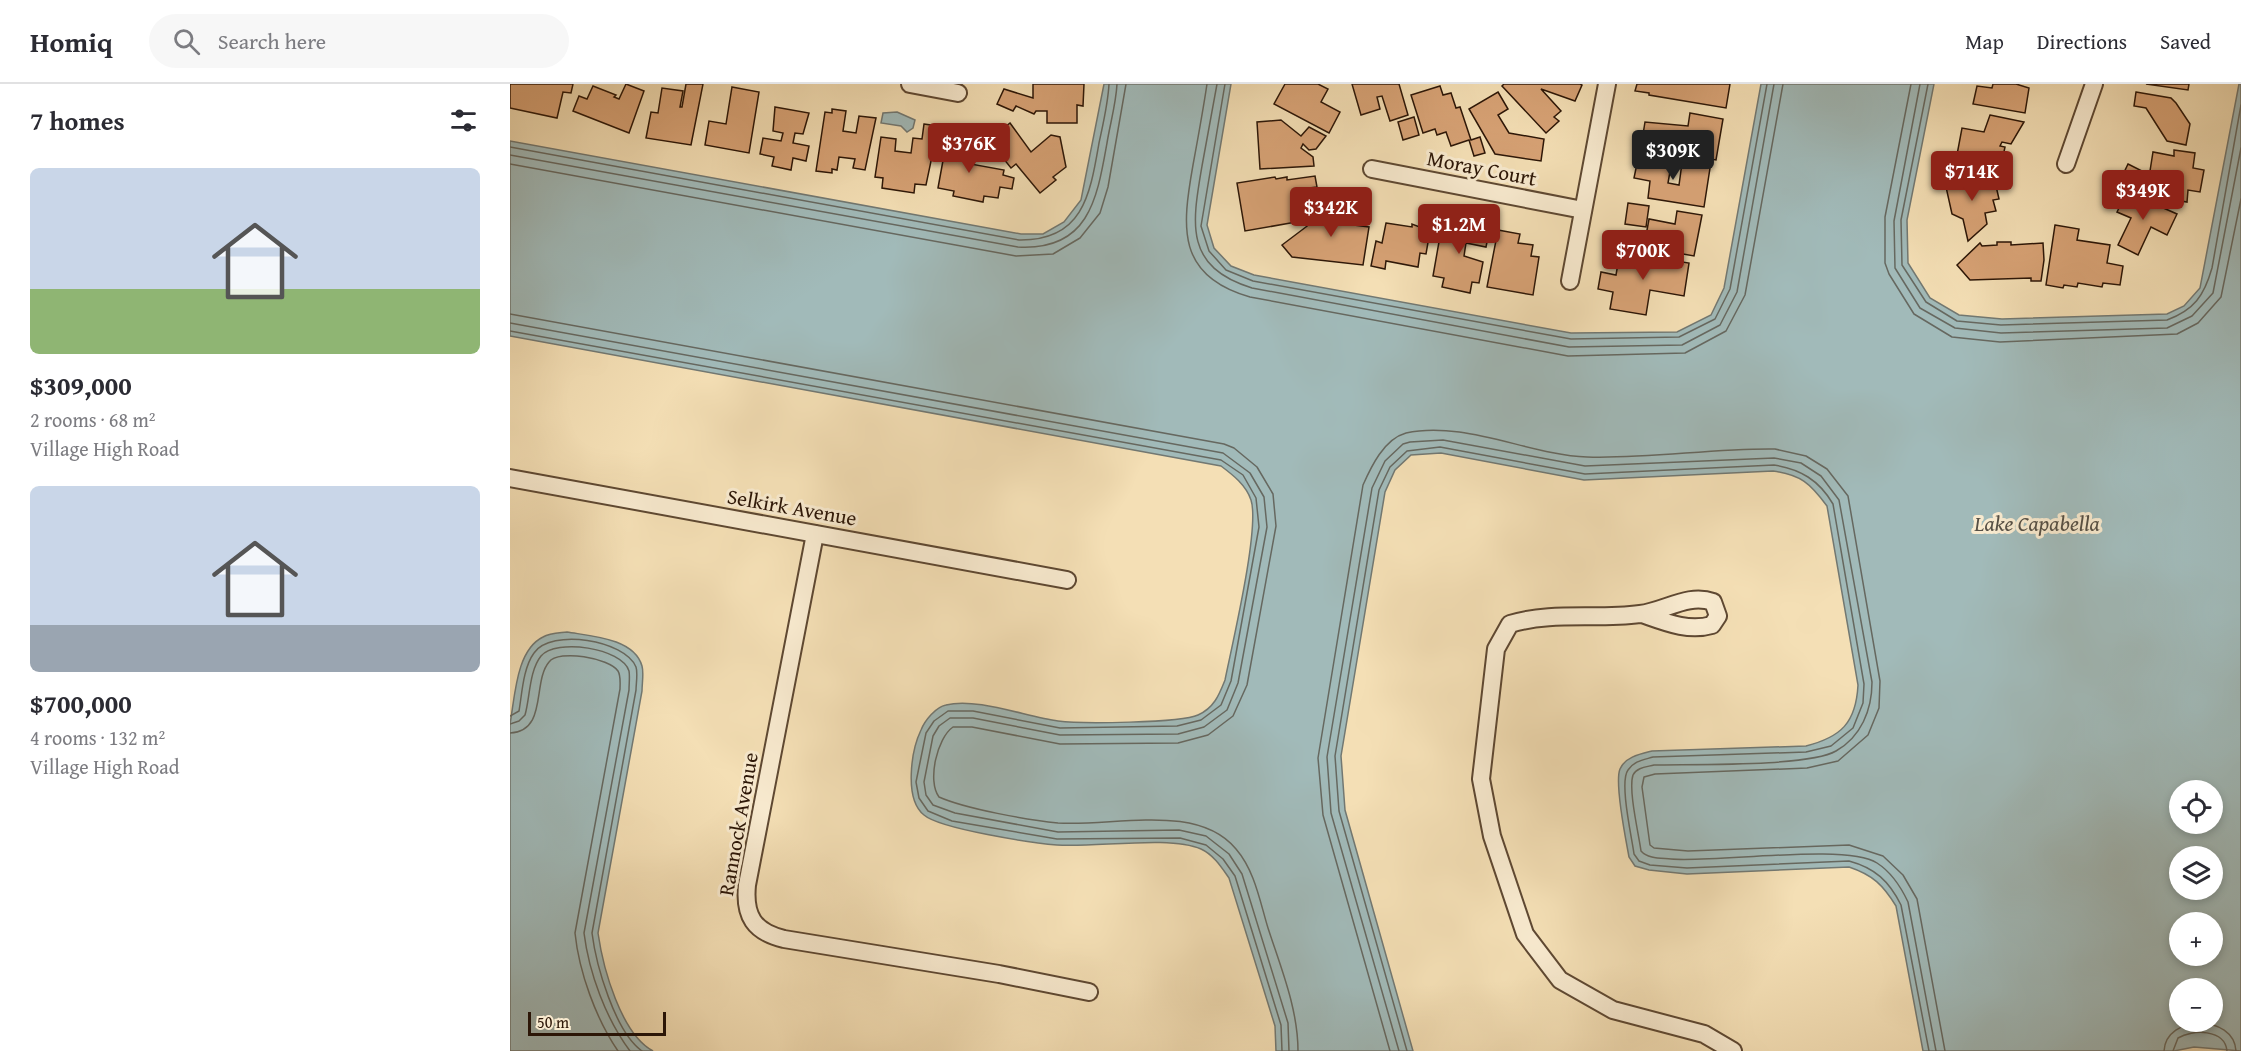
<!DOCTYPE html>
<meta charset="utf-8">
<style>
:root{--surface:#fff;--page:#f7f7f7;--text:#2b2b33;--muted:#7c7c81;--line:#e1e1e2;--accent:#8f2418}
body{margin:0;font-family:"Gentium Book Plus",serif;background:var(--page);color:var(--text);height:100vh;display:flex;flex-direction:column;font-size:22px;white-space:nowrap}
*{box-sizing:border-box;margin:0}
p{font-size:20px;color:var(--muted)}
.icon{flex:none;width:33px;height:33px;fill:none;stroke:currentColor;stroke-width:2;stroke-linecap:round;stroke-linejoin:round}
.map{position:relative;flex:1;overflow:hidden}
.sheet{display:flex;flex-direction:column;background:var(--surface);width:510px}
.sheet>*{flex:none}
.fabs{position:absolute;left:1659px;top:696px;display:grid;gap:12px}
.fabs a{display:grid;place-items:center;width:54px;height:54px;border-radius:50%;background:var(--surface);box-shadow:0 3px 9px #0003;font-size:30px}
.scale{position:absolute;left:18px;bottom:15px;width:138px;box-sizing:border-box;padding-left:6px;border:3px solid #2c1607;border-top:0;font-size:16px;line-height:21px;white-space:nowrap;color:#2c1607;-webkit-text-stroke:4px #f8eacf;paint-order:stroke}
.price{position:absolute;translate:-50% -51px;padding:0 14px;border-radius:6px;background:var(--accent);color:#fff;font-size:20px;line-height:39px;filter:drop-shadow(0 2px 3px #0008)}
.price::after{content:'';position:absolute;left:50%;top:36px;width:18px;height:14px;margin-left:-9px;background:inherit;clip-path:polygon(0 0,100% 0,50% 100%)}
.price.active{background:#222;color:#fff}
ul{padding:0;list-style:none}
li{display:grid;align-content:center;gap:12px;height:318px;padding:0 30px}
li span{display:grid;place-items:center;height:186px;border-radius:9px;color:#555}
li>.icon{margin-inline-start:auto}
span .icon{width:108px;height:108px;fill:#fffc;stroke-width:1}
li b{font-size:26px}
h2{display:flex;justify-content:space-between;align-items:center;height:72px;padding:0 30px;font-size:26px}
header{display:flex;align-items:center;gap:36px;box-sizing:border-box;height:84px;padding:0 30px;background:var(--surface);border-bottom:2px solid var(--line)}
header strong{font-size:28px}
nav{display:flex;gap:33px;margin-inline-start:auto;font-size:21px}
.search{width:420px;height:54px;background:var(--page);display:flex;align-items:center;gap:15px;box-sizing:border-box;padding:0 21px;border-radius:33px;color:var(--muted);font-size:22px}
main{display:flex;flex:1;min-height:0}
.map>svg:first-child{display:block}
</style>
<header>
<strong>Homiq</strong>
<div class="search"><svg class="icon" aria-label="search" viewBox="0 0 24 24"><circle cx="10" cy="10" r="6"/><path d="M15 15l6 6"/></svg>Search here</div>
<nav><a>Map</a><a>Directions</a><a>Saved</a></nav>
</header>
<main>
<section class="sheet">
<h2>7 homes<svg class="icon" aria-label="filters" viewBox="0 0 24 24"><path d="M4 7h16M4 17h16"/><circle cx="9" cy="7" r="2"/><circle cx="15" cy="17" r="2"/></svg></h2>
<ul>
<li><span style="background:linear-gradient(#c9d6e8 65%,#8fb573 0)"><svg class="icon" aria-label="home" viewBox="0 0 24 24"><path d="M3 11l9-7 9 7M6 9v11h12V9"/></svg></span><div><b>$309,000</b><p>2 rooms · 68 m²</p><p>Village High Road</p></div></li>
<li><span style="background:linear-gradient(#c9d6e8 75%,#9aa5b1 0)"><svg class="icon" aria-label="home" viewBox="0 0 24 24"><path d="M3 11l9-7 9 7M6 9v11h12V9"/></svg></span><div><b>$700,000</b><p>4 rooms · 132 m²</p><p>Village High Road</p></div></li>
</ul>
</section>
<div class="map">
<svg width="1731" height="967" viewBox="0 0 1731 967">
<rect width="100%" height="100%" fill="#f4dfb5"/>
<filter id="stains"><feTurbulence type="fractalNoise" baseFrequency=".00333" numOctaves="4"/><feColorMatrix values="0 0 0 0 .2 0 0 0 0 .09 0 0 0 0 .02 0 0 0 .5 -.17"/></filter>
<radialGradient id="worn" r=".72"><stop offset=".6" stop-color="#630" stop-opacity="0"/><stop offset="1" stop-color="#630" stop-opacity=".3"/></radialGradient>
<!-- water -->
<g fill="#a1bab9" stroke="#727872" stroke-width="1.5" fill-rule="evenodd">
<path d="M594,0H721L697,141L704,164L721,182L744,191L1061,249L1167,248L1201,231L1214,204L1251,0H1424L1397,136L1398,179L1420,214L1449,231L1492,235L1657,230L1674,222L1690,204L1729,0H1731V967L1684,963L1664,967H1413L1386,822C1373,801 1363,791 1339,783L1177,790L1139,786L1125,782L1119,773C1116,756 1104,699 1110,685C1115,673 1130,670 1142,667L1296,662C1331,653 1346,639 1348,601L1317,422C1300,399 1291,391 1263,387L1074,396L931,369L901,371L885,386L875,408L831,672L835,726L903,967H766L765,942L719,794C712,784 704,771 691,765C660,751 584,764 547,761C523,759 430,745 414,731C394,715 401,667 411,646C415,636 426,623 436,621C466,613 517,633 548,637C570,640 671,639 688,631C704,624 709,611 715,596C722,561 750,444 741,416C736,401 723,391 711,382L0,252V57L511,150H533L554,138L571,116ZM1702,706V740H1670V706ZM1702,772V806H1670V772ZM1670,838H1702V872H1670ZM1670,904H1702V938H1670Z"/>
<path d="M387,28L405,36L403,44L397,48L391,42L371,39L373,29Z"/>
<path d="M57,548C80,552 124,554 132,582C134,589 132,599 132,607L88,849C93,884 111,950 143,967H0V640C5,613 6,566 33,553C40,549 50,549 57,548Z"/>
</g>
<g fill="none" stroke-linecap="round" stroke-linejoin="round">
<!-- shore -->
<g stroke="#666860" stroke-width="1.5">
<path d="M697,0C693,27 688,54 683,81C672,143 666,192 740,213L1058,272L1175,269L1216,247L1235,211L1273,0"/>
<path d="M707,0C702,27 697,54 692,82C682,140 674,183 742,204L1059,263L1172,261L1210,241L1227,208L1264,0"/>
<path d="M715,0L691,142L699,167L716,186L743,197L1061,255L1169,253L1205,235L1220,205L1257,0"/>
<path d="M1401,0L1375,133V179L1379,190L1404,230L1442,253L1490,258L1667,250L1688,239L1711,213L1731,115"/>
<path d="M1410,0L1384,137L1385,184L1410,224L1445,244L1491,249L1657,244L1682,232L1703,209L1731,64"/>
<path d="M1418,0L1391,136L1392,181L1416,218L1447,237L1491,241L1657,236C1684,226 1694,212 1702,184L1731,21"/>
<path d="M0,63L509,156C573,157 580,111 589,59C593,40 598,20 599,0"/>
<path d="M0,71L508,163C579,167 587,115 597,59C600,40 606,20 607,0"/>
<path d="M0,80L506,172L543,170L570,154L590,129L598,103L616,0"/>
<path d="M0,230L714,360L724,364L747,383L763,410L766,442L737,601L723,632L698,651L668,659L550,660L462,643H443C427,654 417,697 429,713C456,725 518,736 548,739C603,743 687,718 726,765C745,787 750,818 758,844C771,884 788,925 788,967"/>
<path d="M0,239L713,369L740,389L754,413L757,443L728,599L717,626L694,643L668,650L550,651L463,634H440L429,642L423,652L414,698L416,711L423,721L445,729L548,748L669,746L696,752L719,770L732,790L778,939L779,967"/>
<path d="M0,247L711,376L733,391L746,414L749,443L721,597L711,621L691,636L667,642L550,644L463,627H438L424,637L416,649L406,698L409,714L418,727L442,737L547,755L670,754L696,761L713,775L725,792L771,941L772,967"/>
<path d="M0,632L9,627C12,610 13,584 24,569C41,544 115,556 126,583C128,589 126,600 126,606L82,849C86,881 105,948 132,967"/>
<path d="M0,640L9,637L15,631C20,614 19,587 31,572C46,554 112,564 119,587C120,592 119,600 119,606L74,849C79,889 96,935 120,967"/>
<path d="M0,649C38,647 22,598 39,578C49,565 99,574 108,587C111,592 110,599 110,605L65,849C69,888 86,935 108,967"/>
<path d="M880,967L813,731L808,674L853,401C861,383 874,355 896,349C953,336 1020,371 1077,373C1140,375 1203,364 1265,365L1296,372L1317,385L1338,412L1370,597L1369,624L1358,651L1328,677L1297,684L1145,690L1134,693L1132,703L1140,761L1144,764L1178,767L1339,761L1373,772L1393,791L1407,815L1435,967"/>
<path d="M889,967L821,729L817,673L862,404L875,377L893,360L900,358L933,356L1075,382L1264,374L1291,379L1311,392L1329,416L1362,598C1362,626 1351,653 1326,667C1298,683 1181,680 1144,681C1137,683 1127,683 1123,691C1118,706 1129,751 1131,767C1138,775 1151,774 1161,775C1206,779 1337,759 1367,779C1381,788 1391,803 1398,818L1426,967"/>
<path d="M897,967L829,727L825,672L869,406L880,383L897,367L930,363L1075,390L1264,381C1290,385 1309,396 1323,420L1354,600L1353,619L1343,644L1321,662L1296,668L1143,673C1133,676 1124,677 1118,686C1109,698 1122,754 1124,770L1129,777L1140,781L1177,784L1339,777C1365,784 1379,797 1391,821L1419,967"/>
<path d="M1654,967C1656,930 1724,930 1726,967"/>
<path d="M1663,967L1668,954C1682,945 1715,945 1717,967"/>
</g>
</g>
<!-- building -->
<g fill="#d7a275" stroke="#2c1607" stroke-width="1.5">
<path d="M0,0H63L61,9L53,8L47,34L0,24Z"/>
<path d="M116,0L134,7L119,49L63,27L69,12L77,15L83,2L106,11L104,13L109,15Z"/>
<path d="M176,0H193L181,61L136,54L141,28L148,29L152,4L173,7L170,23H172Z"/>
<path d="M523,0H574L573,22L567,21V39H537V27H526L524,30L506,22L503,27L487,20L494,5L523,14Z"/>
<path d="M775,0H808L818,5L811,18L830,28L819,49L764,20Z"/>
<path d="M842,0H889L898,31L880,37L872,12L867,13L870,25L851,31Z"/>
<path d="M994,0H1070L1072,1L1065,17L1031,5L1051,27L1044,33L1049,37L1036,49L992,2Z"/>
<path d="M1127,0H1220L1216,24L1139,11V9L1125,7Z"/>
<path d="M1483,0H1506L1519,4L1515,29L1463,20L1467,2L1482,4Z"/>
<path d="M1636,0H1679L1678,6Z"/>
<path d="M930,2L933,11L941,9L946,24L950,23L961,56L970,53L975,69L964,72L959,56L941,62L936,48L927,51L925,45L913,49L901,11Z"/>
<path d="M222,3L249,8L239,69L195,61L199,37L216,40Z"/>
<path d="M988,8L998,25L988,31L999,49L1034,55L1031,77L985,70L959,25Z"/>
<path d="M1626,8L1661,14L1666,19L1680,40L1676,61L1657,57L1636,24L1624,22Z"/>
<path d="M265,23L299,29L293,50L285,49L283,59L299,62L296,77L283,74L281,86L262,82L264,73L250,70L253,54L271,57L273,49L263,47Z"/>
<path d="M322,25L336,27L333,47L346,49L349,32L366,34L355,86L343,84L345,75L329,73L327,86L322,85V89L306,87L315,28L322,29Z"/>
<path d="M1180,29L1213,35L1206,76L1131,63L1135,38L1178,42Z"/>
<path d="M1480,31L1514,38L1501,60L1492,58L1490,62L1495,63L1492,77L1481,75L1480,79L1470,77V80L1446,76L1452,44L1474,48Z"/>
<path d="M904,33L909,51L893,56L888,38Z"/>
<path d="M771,36L791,52L799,43L816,52L806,65L799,66L793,60L791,64L803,73L804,82L750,85L747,38Z"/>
<path d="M500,39L521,68L541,51L550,53L556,83L543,93L546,96L530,109L506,80L501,84L481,59L489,53L486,50Z"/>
<path d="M414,40L434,43L432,59L425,58L416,101L405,100L404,109L372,104L373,94L365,93L371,53L386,55L385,67L401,69L403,54L412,55Z"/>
<path d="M438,49L454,52L451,69L457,70L455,79L494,86L493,91L504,94L502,105L490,103L488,114L474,112L473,118L443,112L444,107L428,104Z"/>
<path d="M1664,66L1685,69L1683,84L1694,86L1690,108L1678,106L1677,118L1648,113L1650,89L1640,87L1643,68L1664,72Z"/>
<path d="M1129,70L1162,76L1158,99L1169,101L1172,79L1200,84L1194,123L1138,114L1140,97L1124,94Z"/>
<path d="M1618,80L1644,93L1637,109L1610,97Z"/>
<path d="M1478,89L1481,103L1486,102L1489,115L1483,116L1486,127L1475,129L1477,140L1458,157L1453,135L1442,130L1436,103L1440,98Z"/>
<path d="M805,92L807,103L792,105V107L810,104L813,124L791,132L792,137L735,147L727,99L765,93L766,95L777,93V96Z"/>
<path d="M1617,108L1667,130L1657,151L1641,143L1628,171L1608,161L1621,134L1607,128Z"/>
<path d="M833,115L846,133L836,140L859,143L853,181L782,173L772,161Z"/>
<path d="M1118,119L1139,122L1136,143L1115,140Z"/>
<path d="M1167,127L1192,131L1184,172L1134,163L1139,135L1165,140Z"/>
<path d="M933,135L980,143L976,163L956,159L954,172L973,178L969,199L962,198L960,209L932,203L934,194L923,192Z"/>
<path d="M876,139L902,143V140L920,147L916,170L910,169L908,183L876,177L875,185L861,182L866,157L872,159Z"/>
<path d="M1545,141L1569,145L1567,156L1600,161L1597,179L1613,182L1610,201L1593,199L1592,203L1568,199L1567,203L1554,201L1553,204L1536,201Z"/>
<path d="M988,146L1010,150L1008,159L1023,161L1021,172L1029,173L1023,211L977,203Z"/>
<path d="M1487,158H1501V161L1533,159L1534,176L1531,197H1521V194L1460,196L1447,181L1470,159L1472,162L1487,161Z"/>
<path d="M1110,168L1179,179L1174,212L1140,206L1136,231L1100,225L1103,208L1088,205L1091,188L1106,191Z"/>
</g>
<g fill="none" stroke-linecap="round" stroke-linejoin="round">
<!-- street casing -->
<g stroke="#5e4832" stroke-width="20">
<g id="street">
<path d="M400,0L448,9"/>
<path d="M1556,80L1584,0"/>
<path d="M862,85L1073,126"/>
<path d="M1060,197L1097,0"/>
<path d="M0,394L557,496"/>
<path d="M305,450L237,801C234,832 244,848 274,855L489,890L579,908"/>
<path d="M1132,530C1155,538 1178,548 1202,541L1208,532L1203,518C1178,509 1155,527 1130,530C1087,536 1043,527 1000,540L986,565L971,695L982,752L1015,850L1050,896L1103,926L1194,950L1223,967"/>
</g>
</g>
<!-- street -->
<use href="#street" stroke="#f8eacf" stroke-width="16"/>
</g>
<g text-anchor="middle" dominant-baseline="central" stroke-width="6" stroke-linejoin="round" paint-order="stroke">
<!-- street labels -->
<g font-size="21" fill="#2c1607" stroke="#f8eacf">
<text transform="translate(972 84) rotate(11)">Moray Court</text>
<text transform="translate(282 423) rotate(10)">Selkirk Avenue</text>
<text transform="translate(228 740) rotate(-80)">Rannock Avenue</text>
</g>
<!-- water labels -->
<g font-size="22" font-style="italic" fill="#554f45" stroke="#f8eacf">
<text x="1527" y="439">Lake Capabella</text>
</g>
</g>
<rect width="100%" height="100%" filter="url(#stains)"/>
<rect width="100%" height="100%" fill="url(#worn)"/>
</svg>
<div class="fabs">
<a><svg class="icon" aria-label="locate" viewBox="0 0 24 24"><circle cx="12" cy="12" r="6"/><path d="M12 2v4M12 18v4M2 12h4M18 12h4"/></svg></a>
<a><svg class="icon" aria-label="layers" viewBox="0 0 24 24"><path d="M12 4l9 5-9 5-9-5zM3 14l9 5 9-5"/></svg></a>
<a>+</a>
<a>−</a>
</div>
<div class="scale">50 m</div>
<b class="price" style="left:459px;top:90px">$376K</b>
<b class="price active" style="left:1163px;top:97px">$309K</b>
<b class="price" style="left:1462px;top:118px">$714K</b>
<b class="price" style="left:1633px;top:137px">$349K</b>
<b class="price" style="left:821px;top:154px">$342K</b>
<b class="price" style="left:949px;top:171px">$1.2M</b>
<b class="price" style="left:1133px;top:197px">$700K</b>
</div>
</main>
